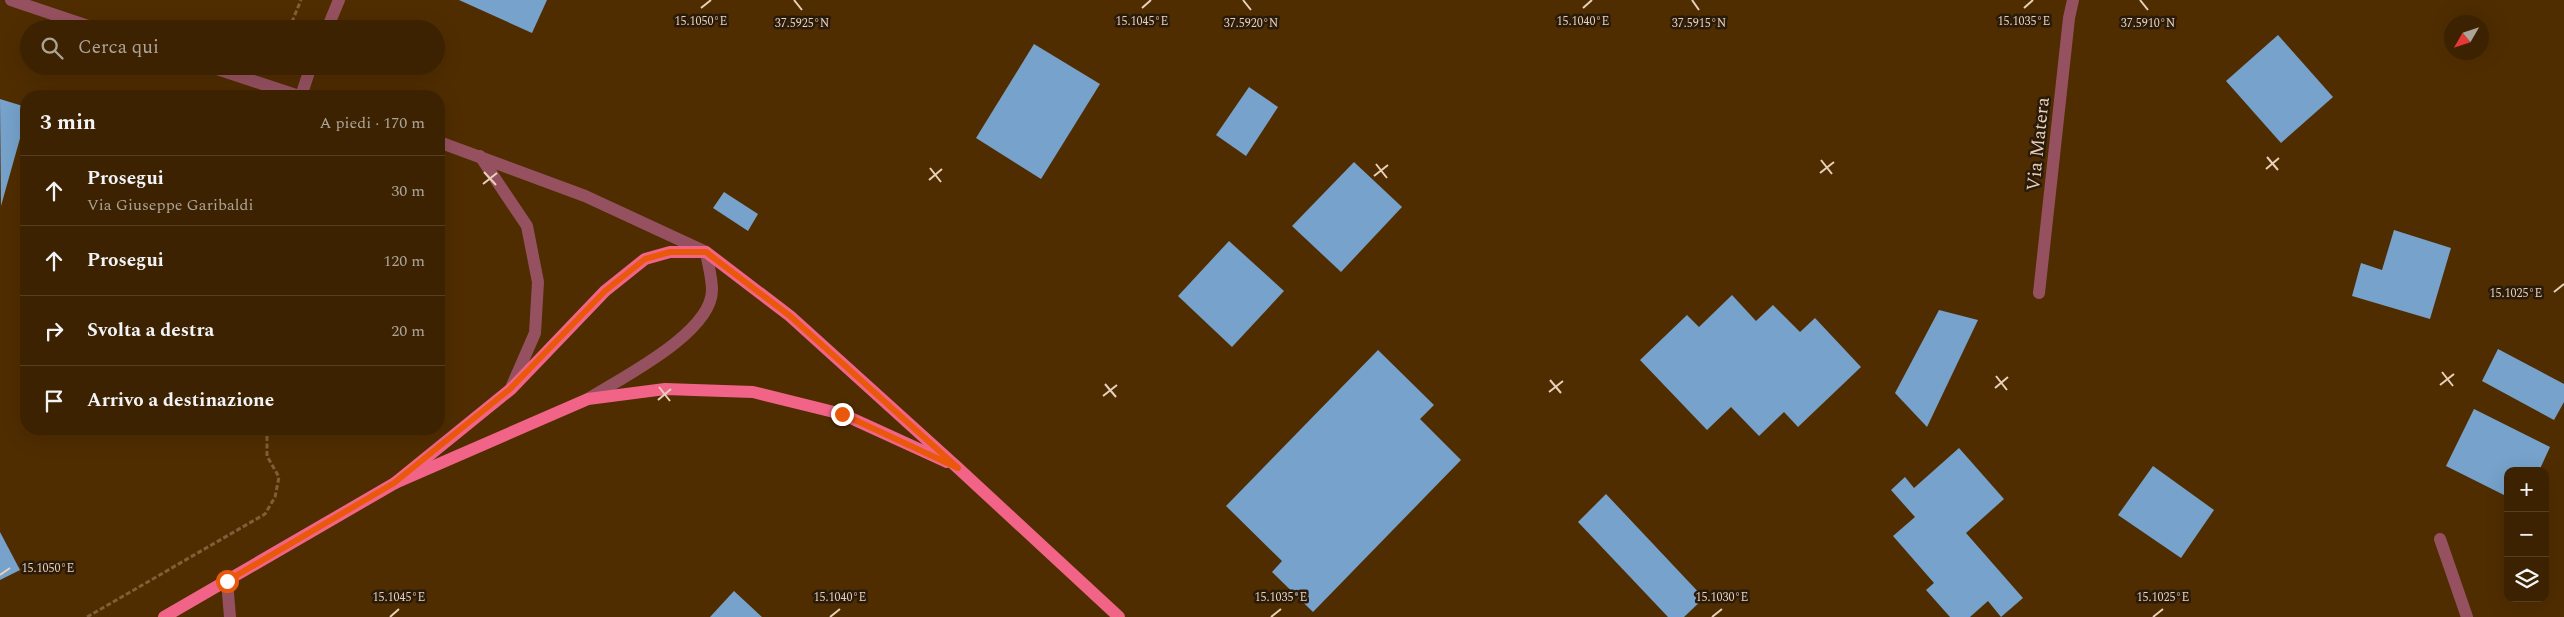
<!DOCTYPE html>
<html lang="it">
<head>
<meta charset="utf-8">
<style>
	:root { --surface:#3c2200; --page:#472f0f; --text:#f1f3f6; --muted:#aca499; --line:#553f22 }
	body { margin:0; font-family:Spectral,serif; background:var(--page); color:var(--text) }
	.controls { position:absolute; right:15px; bottom:15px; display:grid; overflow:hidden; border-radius:10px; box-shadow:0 5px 20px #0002 }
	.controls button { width:45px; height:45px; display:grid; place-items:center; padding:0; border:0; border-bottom:1px solid var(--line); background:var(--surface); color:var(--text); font:25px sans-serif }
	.compass { position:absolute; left:2444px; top:15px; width:45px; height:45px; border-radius:50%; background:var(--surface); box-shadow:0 5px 20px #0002; rotate:231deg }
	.stop { position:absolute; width:15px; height:15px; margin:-11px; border:4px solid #ea580c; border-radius:50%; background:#fff }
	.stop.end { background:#ea580c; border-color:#fff; box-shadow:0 1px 5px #0008 }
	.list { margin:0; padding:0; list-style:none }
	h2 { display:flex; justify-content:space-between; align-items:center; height:65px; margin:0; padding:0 20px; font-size:21px }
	h2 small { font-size:16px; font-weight:400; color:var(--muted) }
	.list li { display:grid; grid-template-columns:32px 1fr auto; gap:15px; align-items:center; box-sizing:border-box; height:70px; padding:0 20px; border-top:1px solid var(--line) }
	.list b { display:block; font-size:19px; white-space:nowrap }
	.list p { margin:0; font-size:16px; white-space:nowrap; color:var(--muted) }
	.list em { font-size:16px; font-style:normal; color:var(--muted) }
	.icon { flex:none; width:28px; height:28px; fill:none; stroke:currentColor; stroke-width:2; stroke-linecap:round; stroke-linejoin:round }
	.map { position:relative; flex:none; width:2564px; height:617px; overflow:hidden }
	.search { position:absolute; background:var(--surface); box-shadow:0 5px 20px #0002; left:20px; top:20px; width:425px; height:55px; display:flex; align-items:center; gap:12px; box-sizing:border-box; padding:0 18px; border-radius:28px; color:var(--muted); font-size:19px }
	.panel { position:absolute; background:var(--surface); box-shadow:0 5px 20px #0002; left:20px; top:90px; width:425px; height:345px; border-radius:20px }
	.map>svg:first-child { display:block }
</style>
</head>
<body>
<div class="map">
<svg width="2564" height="617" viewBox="0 0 2564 617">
	<rect width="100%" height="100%" fill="#502d00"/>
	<g fill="#76a2cb">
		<path d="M 459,0 L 547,0 L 532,33 Z"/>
		<path d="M 2278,35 L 2333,97 L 2281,143 L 2226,81 Z"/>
		<path d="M 1034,44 L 1100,84 L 1041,179 L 976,138 Z"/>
		<path d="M 1249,87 L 1278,107 L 1246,156 L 1216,135 Z"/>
		<path d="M 0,99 L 26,107 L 26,117 L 1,206 Z"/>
		<path d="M 1354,162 L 1402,207 L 1341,272 L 1292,226 Z"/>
		<path d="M 724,192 L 758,214 L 748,231 L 713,208 Z"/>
		<path d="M 2394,230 L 2451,248 L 2430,319 L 2352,296 L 2361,263 L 2382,270 Z"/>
		<path d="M 1229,241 L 1284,291 L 1232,347 L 1178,296 Z"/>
		<path d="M 1732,295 L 1756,321 L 1773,305 L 1800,332 L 1815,318 L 1861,367 L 1798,427 L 1784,412 L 1759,436 L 1731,407 L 1707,430 L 1640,360 L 1687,315 L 1699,327 Z"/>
		<path d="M 1939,310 L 1978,320 L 1927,427 L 1895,393 Z"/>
		<path d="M 2498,349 L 2564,384 L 2564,402 L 2554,420 L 2482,381 Z"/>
		<path d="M 1378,350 L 1434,405 L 1420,419 L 1461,460 L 1313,612 L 1272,572 L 1282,561 L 1226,506 Z"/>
		<path d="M 2474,409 L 2550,447 L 2539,471 L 2508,471 L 2508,497 L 2446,466 Z"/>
		<path d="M 1959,448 L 2004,499 L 1966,533 L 2023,598 L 2001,617 L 1988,601 L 1970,617 L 1950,617 L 1926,590 L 1934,583 L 1893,536 L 1915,517 L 1891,490 L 1905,477 L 1914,488 Z"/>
		<path d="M 2153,466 L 2214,510 L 2181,558 L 2118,515 Z"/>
		<path d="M 1606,494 L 1704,598 L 1684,617 L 1668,617 L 1578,522 Z"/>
		<path d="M 0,532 L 20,570 L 0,580 Z"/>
		<path d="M 734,591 L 762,617 L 710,617 Z"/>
	</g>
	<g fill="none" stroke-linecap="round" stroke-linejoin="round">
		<g stroke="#7e5f39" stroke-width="3" stroke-dasharray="5 2.5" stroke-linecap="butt">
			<path d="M 289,29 L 301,0"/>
			<path d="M 87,617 L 265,514 L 275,497 L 279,477 L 267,456 L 267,429"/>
		</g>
		<g stroke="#965160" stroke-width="12">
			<path d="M 11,0 L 97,29"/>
			<path d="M 327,29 L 339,0"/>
			<path d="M 208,66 L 299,96"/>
			<path d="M 301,96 L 311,66"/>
			<path d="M 439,142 L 585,196 L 706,252 C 708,264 712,278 712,290 C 712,333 621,378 588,399"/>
			<path d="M 480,156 L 527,226 L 538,282 L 535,333 L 511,388"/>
			<path d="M 2039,293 L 2069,18 L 2073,0"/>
			<path d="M 2440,539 L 2467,617"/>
			<path d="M 227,581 L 230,617"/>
		</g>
		<g stroke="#f16488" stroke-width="12">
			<path d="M 395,483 L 511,389 L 605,291 L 645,259 L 670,252 L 706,252 L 790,316 L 958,468 L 1119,617"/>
			<path d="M 164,617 L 395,483 L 588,399 L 665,389 L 753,392 L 842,414 L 947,462"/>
		</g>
	</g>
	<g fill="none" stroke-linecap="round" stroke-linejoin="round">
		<path stroke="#ea580c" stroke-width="6" d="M 227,581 L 394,483 L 510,389 L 605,291 L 645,259 L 670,252 L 706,252 L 790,316 L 958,468 L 842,414"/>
	</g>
	<path fill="none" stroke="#e7d1bb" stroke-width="2" d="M 794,0 L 802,10M 1243,0 L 1251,10M 1692,0 L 1699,10M 2140,0 L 2148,10M 701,8 L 711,0M 1142,8 L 1151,0M 1583,8 L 1592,0M 2024,8 L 2033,0M 2267,157 L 2278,170M 1821,160 L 1832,174M 1376,164 L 1387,178M 930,168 L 941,182M 2266,169 L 2279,158M 484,172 L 496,185M 1820,173 L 1834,162M 1374,176 L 1388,165M 929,180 L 942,169M 483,184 L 497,173M 2554,292 L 2564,284M 2442,372 L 2453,386M 1996,376 L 2007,390M 1550,380 L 1561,393M 1105,384 L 1116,397M 2440,385 L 2454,374M 659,387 L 670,401M 1995,388 L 2008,377M 1549,392 L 1563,381M 1103,396 L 1117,385M 658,400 L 671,389M 0,575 L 10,568M 390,617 L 399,609M 830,617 L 840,609M 1271,617 L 1281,609M 1712,617 L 1722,609M 2153,617 L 2163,609"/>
	<g text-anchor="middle" stroke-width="5" stroke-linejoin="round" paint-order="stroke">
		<g font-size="19" fill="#e7d1bb" stroke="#2a1a09">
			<text transform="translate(2037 144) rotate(-84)" y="7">Via Matera</text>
		</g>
	</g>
	<g font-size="12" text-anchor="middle" fill="#e7d1bb" stroke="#2a1a09" stroke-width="5" stroke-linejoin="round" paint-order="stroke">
		<text x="701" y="25">15.1050°E</text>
		<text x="1142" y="25">15.1045°E</text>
		<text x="1583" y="25">15.1040°E</text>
		<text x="2024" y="25">15.1035°E</text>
		<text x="802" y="27">37.5925°N</text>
		<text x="1251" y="27">37.5920°N</text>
		<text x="1699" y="27">37.5915°N</text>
		<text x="2148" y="27">37.5910°N</text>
		<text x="2516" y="297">15.1025°E</text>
		<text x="48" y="572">15.1050°E</text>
		<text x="399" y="601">15.1045°E</text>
		<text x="840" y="601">15.1040°E</text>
		<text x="1281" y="601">15.1035°E</text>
		<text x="1722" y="601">15.1030°E</text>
		<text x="2163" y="601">15.1025°E</text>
	</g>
</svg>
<div class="controls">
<button>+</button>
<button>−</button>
<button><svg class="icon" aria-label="layers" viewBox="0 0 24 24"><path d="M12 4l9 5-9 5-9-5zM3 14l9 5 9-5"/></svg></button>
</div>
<svg class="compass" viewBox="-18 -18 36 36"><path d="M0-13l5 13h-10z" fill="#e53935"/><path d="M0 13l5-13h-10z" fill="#aca499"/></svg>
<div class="stop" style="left:227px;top:581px"></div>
<div class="stop end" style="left:842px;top:414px"></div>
<div class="search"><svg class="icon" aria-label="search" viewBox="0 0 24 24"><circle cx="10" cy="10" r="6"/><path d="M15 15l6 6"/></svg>Cerca qui</div>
<section class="panel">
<h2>3 min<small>A piedi · 170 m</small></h2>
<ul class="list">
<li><svg class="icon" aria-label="ahead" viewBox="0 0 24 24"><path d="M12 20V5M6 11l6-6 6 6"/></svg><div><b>Prosegui</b><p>Via Giuseppe Garibaldi</p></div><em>30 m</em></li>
<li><svg class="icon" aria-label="ahead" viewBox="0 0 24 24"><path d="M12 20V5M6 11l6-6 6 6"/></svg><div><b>Prosegui</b></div><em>120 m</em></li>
<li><svg class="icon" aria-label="right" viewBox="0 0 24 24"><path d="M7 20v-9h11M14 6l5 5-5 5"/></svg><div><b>Svolta a destra</b></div><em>20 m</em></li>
<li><svg class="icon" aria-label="arrive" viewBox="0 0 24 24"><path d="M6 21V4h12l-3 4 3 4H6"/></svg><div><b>Arrivo a destinazione</b></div></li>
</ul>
</section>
</div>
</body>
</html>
